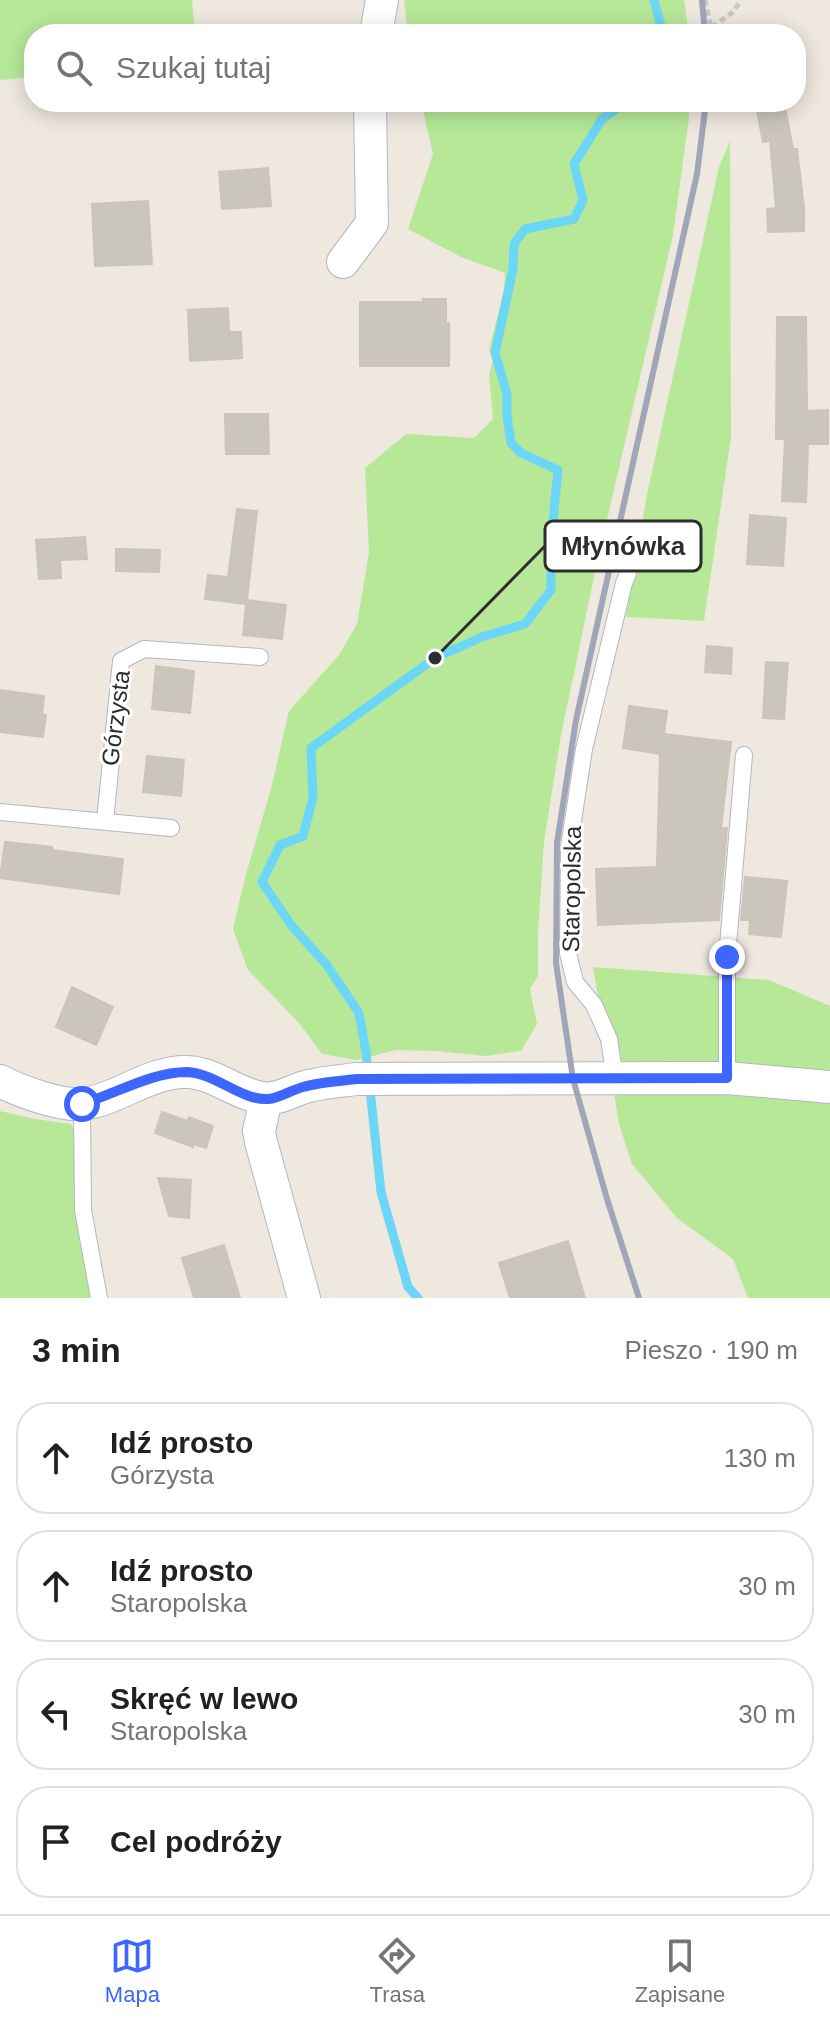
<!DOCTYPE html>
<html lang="pl">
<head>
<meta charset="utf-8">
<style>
	:root { --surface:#fff; --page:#f6f6f6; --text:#202124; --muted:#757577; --line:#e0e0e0; --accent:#3c66ff }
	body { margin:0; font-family:Helvetica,sans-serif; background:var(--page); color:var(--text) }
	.stop { position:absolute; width:24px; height:24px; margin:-18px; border:6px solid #3c66ff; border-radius:50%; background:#fff }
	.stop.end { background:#3c66ff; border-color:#fff; box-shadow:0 2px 8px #0008 }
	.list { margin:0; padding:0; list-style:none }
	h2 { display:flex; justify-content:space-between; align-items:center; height:104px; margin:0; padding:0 32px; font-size:34px }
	h2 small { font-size:26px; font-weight:400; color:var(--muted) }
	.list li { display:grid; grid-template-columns:52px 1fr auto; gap:24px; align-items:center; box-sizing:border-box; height:112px; margin:0 16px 16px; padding:0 16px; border:2px solid var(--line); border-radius:32px }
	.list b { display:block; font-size:30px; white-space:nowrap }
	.list p { margin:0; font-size:26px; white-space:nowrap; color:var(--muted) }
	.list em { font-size:26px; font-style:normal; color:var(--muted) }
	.icon { flex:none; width:44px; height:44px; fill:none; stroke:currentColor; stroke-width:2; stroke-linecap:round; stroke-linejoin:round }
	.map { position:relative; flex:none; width:830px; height:1298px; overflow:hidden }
	.search { position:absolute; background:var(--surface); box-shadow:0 4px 20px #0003; left:24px; right:24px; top:24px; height:88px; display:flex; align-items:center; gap:20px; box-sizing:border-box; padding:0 28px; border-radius:32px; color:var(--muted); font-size:30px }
	.sheet { height:616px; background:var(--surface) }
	nav { display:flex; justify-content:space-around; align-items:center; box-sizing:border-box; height:112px; border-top:2px solid var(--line); background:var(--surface); font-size:22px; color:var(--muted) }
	nav a { display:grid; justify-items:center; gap:4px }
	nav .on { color:var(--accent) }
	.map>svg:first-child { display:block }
</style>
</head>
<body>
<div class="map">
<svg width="830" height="1298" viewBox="0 0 830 1298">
	<rect width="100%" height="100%" fill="#efe8df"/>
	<g fill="#b6e898">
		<path d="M 0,0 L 192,0 L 195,34 L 34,34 L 34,77 L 0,80 Z"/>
		<path d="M 404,0 L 684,0 L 689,34 L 408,34 Z"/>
		<path d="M 421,102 L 689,102 L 689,118 L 673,235 L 597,563 L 561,735 L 544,842 L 538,931 L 538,976 L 530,989 L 537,1024 L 521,1051 L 485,1056 L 437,1051 L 396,1050 L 357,1060 L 322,1054 L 299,1023 L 248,970 L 233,929 L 246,874 L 271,789 L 289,711 L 339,655 L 357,624 L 369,552 L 365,468 L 406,434 L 474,438 L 493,419 L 489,375 L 493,360 L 489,350 L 504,290 L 505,273 L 461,257 L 408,229 L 433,154 Z"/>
		<path d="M 730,141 L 731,437 L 704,621 L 626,617 L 647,494 L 719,167 Z"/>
		<path d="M 593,967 L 769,980 L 830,1006 L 830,1298 L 748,1298 L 733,1259 L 677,1218 L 632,1164 L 619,1124 Z"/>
		<path d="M 0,1111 L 35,1119 L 71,1124 C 83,1143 75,1204 78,1230 C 81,1253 87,1275 92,1298 L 0,1298 Z"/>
	</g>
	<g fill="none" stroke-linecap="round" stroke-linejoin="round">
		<g stroke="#6cd6f7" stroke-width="9">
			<path d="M 654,0 L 661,26 L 660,34"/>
			<path d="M 418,1298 L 408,1287 L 381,1192 L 366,1052 L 359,1013 L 326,964 L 291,925 L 262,882 L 280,845 L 303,836 L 313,798 L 311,748 L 435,658 L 482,637 L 525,624 L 551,590 L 551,541 L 558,470 L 521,453 L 511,443 L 507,416 L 507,394 L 495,353 L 513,269 L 514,244 L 525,229 L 574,219 L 583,200 L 574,164 L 602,119 L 626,102"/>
		</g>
	</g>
	<g fill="#cbc6bd" stroke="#cbc4b8" stroke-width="2">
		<path d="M 766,102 L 784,102 L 793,149 L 797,149 L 804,208 L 804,231 L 768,232 L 767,209 L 776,208 L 770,141 L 763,142 L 757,111 L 767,109 Z"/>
		<path d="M 268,168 L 271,206 L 222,209 L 219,172 Z"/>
		<path d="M 148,201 L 152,264 L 95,266 L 92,204 Z"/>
		<path d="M 423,299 L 446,299 L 446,323 L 449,323 L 449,366 L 360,366 L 360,302 L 423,302 Z"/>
		<path d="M 228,308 L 229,332 L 241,332 L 242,358 L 190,361 L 188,310 Z"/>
		<path d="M 777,317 L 806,317 L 807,411 L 828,410 L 828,444 L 808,444 L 806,502 L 782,501 L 785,439 L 776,439 Z"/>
		<path d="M 225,414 L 268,414 L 269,454 L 226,454 Z"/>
		<path d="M 237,509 L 257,511 L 247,600 L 286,605 L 282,639 L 243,635 L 246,604 L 205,599 L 208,575 L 228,577 Z"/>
		<path d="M 750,515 L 786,518 L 783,566 L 747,564 Z"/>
		<path d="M 85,537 L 87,559 L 60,560 L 61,578 L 39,579 L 36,540 Z"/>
		<path d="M 116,549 L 160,550 L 159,572 L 116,571 Z"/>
		<path d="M 707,646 L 732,648 L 731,674 L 705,672 Z"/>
		<path d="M 766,662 L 788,663 L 784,719 L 763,718 Z"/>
		<path d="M 156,666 L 194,671 L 190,713 L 152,709 Z"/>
		<path d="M 0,690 L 44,696 L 42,714 L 46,715 L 43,737 L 0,732 Z"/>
		<path d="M 629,706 L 667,711 L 664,734 L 731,742 L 721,828 L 727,828 L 719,920 L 598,925 L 596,869 L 657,867 L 660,754 L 623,748 Z"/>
		<path d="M 147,756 L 184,760 L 181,796 L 143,792 Z"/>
		<path d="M 5,842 L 52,847 L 52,850 L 123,859 L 119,894 L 0,878 Z"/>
		<path d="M 745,877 L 787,881 L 781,937 L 749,934 L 750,920 L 741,920 Z"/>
		<path d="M 72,987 L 113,1007 L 96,1045 L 56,1027 Z"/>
		<path d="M 162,1112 L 187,1121 L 189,1117 L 213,1126 L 206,1148 L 193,1144 L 193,1147 L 155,1133 Z"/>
		<path d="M 158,1178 L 191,1180 L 189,1218 L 169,1216 Z"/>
		<path d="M 568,1241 L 585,1298 L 510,1298 L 499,1263 Z"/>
		<path d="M 224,1245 L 240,1298 L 194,1298 L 182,1258 Z"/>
	</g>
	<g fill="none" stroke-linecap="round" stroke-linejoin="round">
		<g stroke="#b3b6c1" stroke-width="18">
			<g id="lane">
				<path d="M 0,812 L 171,828"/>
				<path d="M 105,821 L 121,661 L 144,649 L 260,657"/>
				<path d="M 727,1078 L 727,957 L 744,755"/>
				<path d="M 615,1079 L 609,1039 L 594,1005 L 575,982 L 568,953 L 569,847 L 584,749 L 624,583 L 628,573"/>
				<path d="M 82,1104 L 83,1210 L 99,1298"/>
			</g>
		</g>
		<g stroke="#b3b6c1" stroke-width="34">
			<g id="street">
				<path d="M 376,34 L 382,0"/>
				<path d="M 343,262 L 372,223 L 370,102"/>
				<path d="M 0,1081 C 19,1091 60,1106 82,1104 C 118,1100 149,1071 187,1072 C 215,1073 236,1094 262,1098 C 278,1101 294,1089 309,1086 C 325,1082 341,1081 357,1079 L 727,1078 L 830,1087"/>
				<path d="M 266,1099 L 259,1131 L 261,1142 L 304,1298"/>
			</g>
		</g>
		<path stroke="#c8c8c8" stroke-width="5" stroke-dasharray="6 4" stroke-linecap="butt" d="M 705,0 L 711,28 L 733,12 L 741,0"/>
		<use href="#lane" stroke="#fff" stroke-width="16"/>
		<use href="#street" stroke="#fff" stroke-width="32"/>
		<g stroke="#a1a5b8" stroke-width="6">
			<path d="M 702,0 L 705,34"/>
			<path d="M 639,1298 L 607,1199 L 573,1079 L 556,963 L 557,843 L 576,720 L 697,174 L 706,102"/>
		</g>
	</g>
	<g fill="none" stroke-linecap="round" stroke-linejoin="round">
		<path stroke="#3c66ff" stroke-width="10" d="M 82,1104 C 115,1094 152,1072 187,1072 C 215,1073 242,1101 268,1099 C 280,1098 291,1090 303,1087 C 320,1082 339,1081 357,1079 L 727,1078 L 727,957"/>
	</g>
	<g text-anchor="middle" stroke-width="6" stroke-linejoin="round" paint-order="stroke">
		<g font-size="24" fill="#2d2d2d" stroke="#fff">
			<text transform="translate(116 718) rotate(-83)" y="8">Górzysta</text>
			<text transform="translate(572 889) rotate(-89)" y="8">Staropolska</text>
		</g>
	</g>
	<path fill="none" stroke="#2d2d2d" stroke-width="3" d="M435 658L545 546"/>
	<circle fill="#2d2d2d" stroke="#fff" stroke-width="3" cx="435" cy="658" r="8"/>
	<rect fill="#fff" stroke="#2d2d2d" stroke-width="3" x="545" y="521" width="156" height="50" rx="8"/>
	<g font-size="26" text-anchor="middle" font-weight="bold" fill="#2d2d2d">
		<text x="623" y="555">Młynówka</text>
	</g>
</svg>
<div class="stop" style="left:82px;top:1104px"></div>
<div class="stop end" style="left:727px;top:957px"></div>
<div class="search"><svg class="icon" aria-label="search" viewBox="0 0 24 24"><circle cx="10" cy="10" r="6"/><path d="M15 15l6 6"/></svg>Szukaj tutaj</div>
</div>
<section class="sheet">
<h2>3 min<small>Pieszo · 190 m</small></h2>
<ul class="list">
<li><svg class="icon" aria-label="ahead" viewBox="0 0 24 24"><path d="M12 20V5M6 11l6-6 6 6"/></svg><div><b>Idź prosto</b><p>Górzysta</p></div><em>130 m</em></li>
<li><svg class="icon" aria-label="ahead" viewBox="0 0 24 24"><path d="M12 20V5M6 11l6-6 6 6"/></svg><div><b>Idź prosto</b><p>Staropolska</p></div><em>30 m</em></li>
<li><svg class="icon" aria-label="left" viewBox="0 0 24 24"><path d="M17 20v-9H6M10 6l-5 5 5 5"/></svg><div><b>Skręć w lewo</b><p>Staropolska</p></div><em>30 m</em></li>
<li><svg class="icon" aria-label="arrive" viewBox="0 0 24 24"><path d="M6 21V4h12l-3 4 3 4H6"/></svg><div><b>Cel podróży</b></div></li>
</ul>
</section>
<nav>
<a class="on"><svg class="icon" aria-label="map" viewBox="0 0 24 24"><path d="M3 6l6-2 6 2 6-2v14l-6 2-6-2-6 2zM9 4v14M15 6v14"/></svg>Mapa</a>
<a><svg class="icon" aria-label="directions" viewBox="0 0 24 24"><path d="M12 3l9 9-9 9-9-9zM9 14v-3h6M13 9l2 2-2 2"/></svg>Trasa</a>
<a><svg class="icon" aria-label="saved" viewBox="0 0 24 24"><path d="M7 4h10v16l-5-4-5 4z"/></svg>Zapisane</a>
</nav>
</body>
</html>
